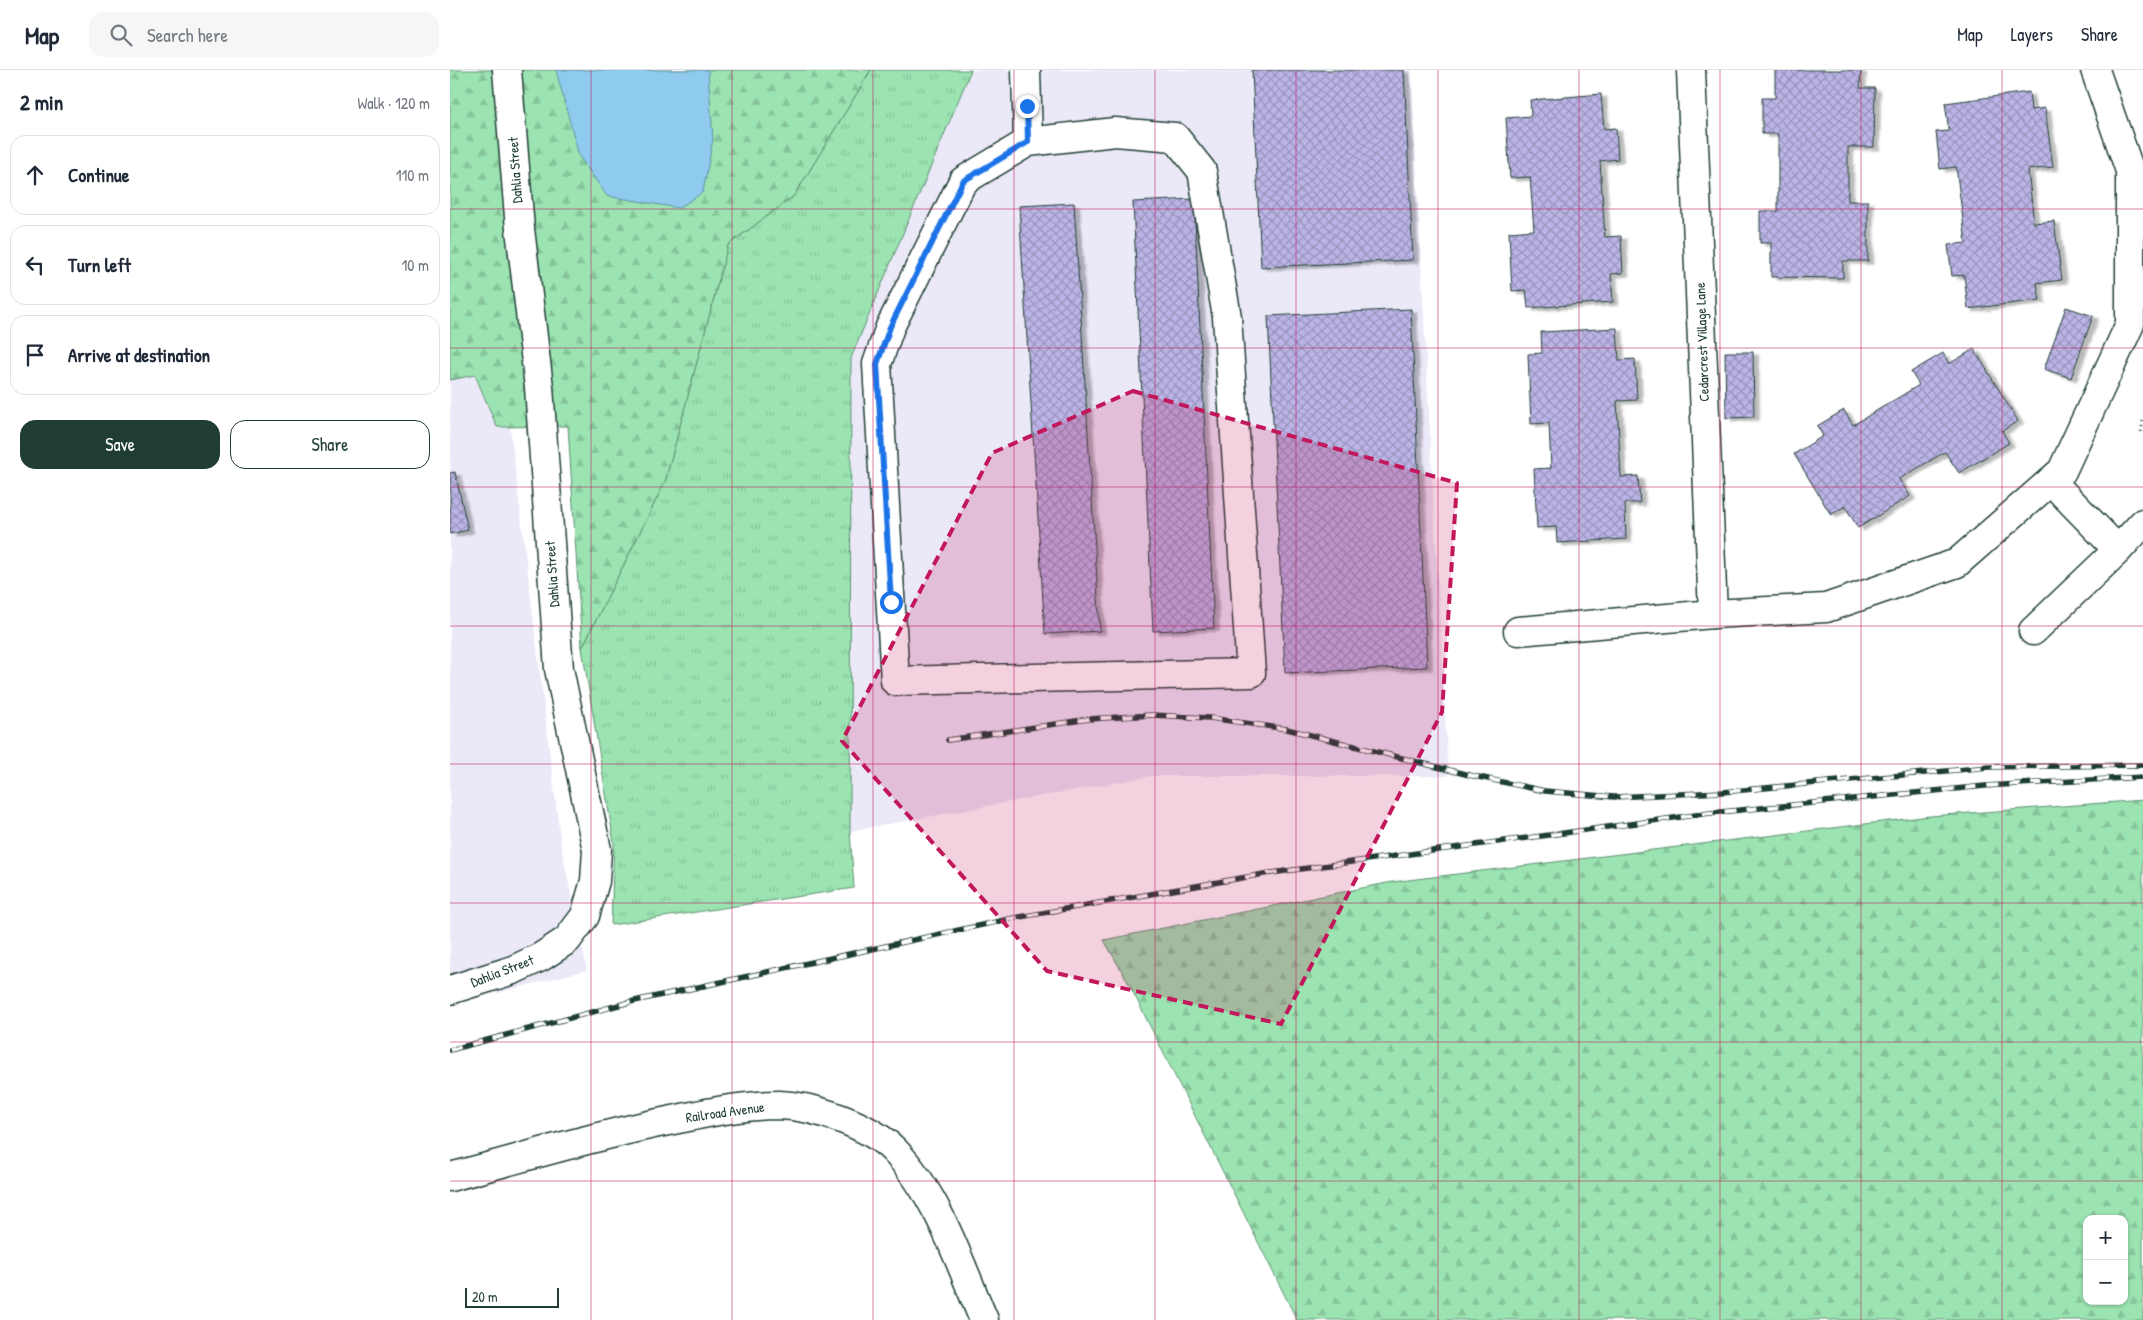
<!DOCTYPE html>
<html lang="en">
<head>
<meta charset="utf-8">
<style>
	:root { --surface:#fff; --page:#f6f6f7; --text:#1f2937; --muted:#747a83; --line:#e0e1e3; --accent:#1f3d34 }
	body { margin:0; font-family:"Patrick Hand",sans-serif; background:var(--page); color:var(--text) }
	.controls { position:absolute; right:15px; bottom:15px; display:grid; overflow:hidden; border-radius:10px; box-shadow:0 1px 4px #0004 }
	.controls button { width:45px; height:45px; display:grid; place-items:center; padding:0; border:0; border-bottom:1px solid var(--line); background:var(--surface); color:var(--text); font:25px sans-serif }
	.scale { position:absolute; left:15px; bottom:12px; width:94px; box-sizing:border-box; padding-left:5px; border:2px solid #1f3d34; border-top:0; font-size:14px; line-height:18px; white-space:nowrap; color:#1f3d34; -webkit-text-stroke:4px #fff; paint-order:stroke }
	.stop { position:absolute; width:15px; height:15px; margin:-11px; border:4px solid #1a73e8; border-radius:50%; background:#fff }
	.stop.end { background:#1a73e8; border-color:#fff; box-shadow:0 1px 5px #0008 }
	.list { margin:0; padding:0; list-style:none }
	h2 { display:flex; justify-content:space-between; align-items:center; height:65px; margin:0; padding:0 20px; font-size:21px }
	h2 small { font-size:16px; font-weight:400; color:var(--muted) }
	.list li { display:grid; grid-template-columns:32px 1fr auto; gap:15px; align-items:center; box-sizing:border-box; height:80px; margin:0 10px 10px; padding:0 10px; border:1px solid var(--line); border-radius:15px }
	.list b { display:block; font-size:19px; white-space:nowrap }
	.list em { font-size:16px; font-style:normal; color:var(--muted) }
	.actions { display:flex; gap:10px; padding:15px 20px }
	.actions a { flex:1; padding:11px 0; border:1px solid var(--accent); border-radius:15px; text-align:center; font-size:18px; color:var(--accent) }
	.actions .main { background:var(--accent); color:#fff }
	.icon { flex:none; width:28px; height:28px; fill:none; stroke:currentColor; stroke-width:2; stroke-linecap:round; stroke-linejoin:round }
	.map { position:relative; flex:none; width:1693px; height:1250px; overflow:hidden }
	header { display:flex; align-items:center; gap:30px; box-sizing:border-box; height:70px; padding:0 25px; background:var(--surface); border-bottom:1px solid var(--line) }
	header strong { font-size:24px }
	nav { display:flex; gap:28px; margin-inline-start:auto; font-size:18px }
	.search { width:350px; height:45px; background:var(--page); display:flex; align-items:center; gap:12px; box-sizing:border-box; padding:0 18px; border-radius:15px; color:var(--muted); font-size:19px }
	main { display:flex }
	aside { flex:1; background:var(--surface) }
	.map>svg:first-child { display:block }
</style>
</head>
<body>
<header>
<strong>Map</strong>
<div class="search"><svg class="icon" aria-label="search" viewBox="0 0 24 24"><circle cx="10" cy="10" r="6"/><path d="M15 15l6 6"/></svg>Search here</div>
<nav><a>Map</a><a>Layers</a><a>Share</a></nav>
</header>
<main>
<aside>
<h2>2 min<small>Walk · 120 m</small></h2>
<ul class="list">
<li><svg class="icon" aria-label="ahead" viewBox="0 0 24 24"><path d="M12 20V5M6 11l6-6 6 6"/></svg><div><b>Continue</b></div><em>110 m</em></li>
<li><svg class="icon" aria-label="left" viewBox="0 0 24 24"><path d="M17 20v-9H6M10 6l-5 5 5 5"/></svg><div><b>Turn left</b></div><em>10 m</em></li>
<li><svg class="icon" aria-label="arrive" viewBox="0 0 24 24"><path d="M6 21V4h12l-3 4 3 4H6"/></svg><div><b>Arrive at destination</b></div></li>
</ul>
<div class="actions"><a class="main">Save</a><a>Share</a></div>
</aside>
<div class="map">
<svg width="1693" height="1250" viewBox="0 0 1693 1250">
	<defs>
		<pattern id="grass-tufts" width="24" height="20" patternUnits="userSpaceOnUse" patternTransform="scale(1.25)"><rect width="24" height="20" fill="#9be3b1"/><path d="M3 7l-1-3M5 7V3M7 7l1-3M15 17l-1-3M17 17v-4M19 17l1-3" fill="none" stroke="#85c499"/></pattern>
		<pattern id="forest-firs" width="22" height="20" patternUnits="userSpaceOnUse" patternTransform="scale(1.25)"><rect width="22" height="20" fill="#9be3b1"/><path d="M5 1l3.5 6h-7zM16 11l3.5 6h-7z" fill="#85c499"/></pattern>
		<pattern id="building-cross-hatch" width="8" height="8" patternUnits="userSpaceOnUse" patternTransform="scale(1.25)"><rect width="8" height="8" fill="#bcb4e6"/><path d="M0 0l8 8M0 8l8-8" fill="none" stroke="#9894bb"/></pattern>
		<filter id="shadow"><feDropShadow dx="5.5" dy="3" stdDeviation="1" flood-color="#0004"/></filter>
	</defs>
	<rect width="100%" height="100%" fill="#fff"/>
	<filter id="ink" filterUnits="userSpaceOnUse"><feTurbulence type="fractalNoise" baseFrequency=".02" numOctaves="2"/><feDisplacementMap in="SourceGraphic" scale="10" xChannelSelector="R" yChannelSelector="G"/><feConvolveMatrix kernelMatrix="1 2 1 2 8 2 1 2 1" color-interpolation-filters="sRGB"/></filter>
	<g filter="url(#ink)">
		<g fill="#ebe8f8">
			<path d="M 521,0 L 961,0 L 998,706 L 701,706 L 400,761 L 401,288 Z"/>
			<path d="M 24,305 L 47,357 L 60,357 L 111,776 L 137,900 L 0,935 L 0,310 Z"/>
		</g>
		<path fill="url(#grass-tufts)" stroke="#5d9072" d="M 421,0 L 521,0 L 401,288 L 400,761 L 404,818 L 161,855 L 164,773 L 132,578 L 215,412 L 278,175 L 344,126 Z"/>
		<g fill="url(#forest-firs)" stroke="#5d9072" fill-rule="evenodd">
			<path d="M 0,0 L 421,0 L 344,126 L 278,175 L 215,412 L 132,578 L 118,356 L 47,357 L 25,305 L 0,310 Z"/>
			<path d="M 1693,730 L 1693,1250 L 847,1250 L 679,914 L 654,870 L 942,812 L 1480,746 ZM 1637,1149 L 1674,1149 L 1674,1231 L 1637,1231 Z"/>
		</g>
		<path fill="#8ecbef" stroke="#6292a4" d="M 106,0 L 258,0 L 263,69 L 253,122 L 229,138 L 157,126 L 129,86 Z"/>
		<g fill="url(#building-cross-hatch)" stroke="#1f3d34" filter="url(#shadow)">
			<path d="M 802,0 L 954,0 L 963,190 L 811,197 Z"/>
			<path d="M 1325,0 L 1411,0 L 1410,18 L 1425,18 L 1424,77 L 1398,77 L 1398,131 L 1418,131 L 1418,191 L 1393,191 L 1393,208 L 1321,207 L 1321,173 L 1310,173 L 1310,141 L 1328,141 L 1328,64 L 1312,64 L 1312,28 L 1325,28 Z"/>
			<path d="M 1579,22 L 1581,40 L 1595,38 L 1603,97 L 1578,100 L 1584,153 L 1604,151 L 1612,210 L 1587,213 L 1590,230 L 1518,239 L 1514,205 L 1502,206 L 1498,175 L 1516,173 L 1506,97 L 1490,99 L 1486,62 L 1499,61 L 1495,33 Z"/>
			<path d="M 1151,24 L 1154,59 L 1166,58 L 1168,89 L 1150,91 L 1155,167 L 1171,166 L 1173,203 L 1161,204 L 1163,232 L 1078,238 L 1076,220 L 1062,221 L 1059,162 L 1084,160 L 1080,107 L 1060,108 L 1056,48 L 1081,46 L 1080,30 Z"/>
			<path d="M 744,129 L 764,558 L 703,561 L 683,132 Z"/>
			<path d="M 624,133 L 650,561 L 595,564 L 569,136 Z"/>
			<path d="M 1616,237 L 1643,246 L 1621,308 L 1594,299 Z"/>
			<path d="M 961,239 L 977,597 L 835,603 L 818,246 Z"/>
			<path d="M 1167,258 L 1169,290 L 1185,289 L 1187,330 L 1167,331 L 1171,407 L 1188,406 L 1190,433 L 1175,433 L 1176,469 L 1107,473 L 1106,457 L 1087,458 L 1084,399 L 1101,398 L 1099,353 L 1081,354 L 1078,284 L 1092,283 L 1091,262 Z"/>
			<path d="M 1524,279 L 1568,351 L 1552,361 L 1559,373 L 1509,403 L 1495,382 L 1449,409 L 1460,426 L 1408,458 L 1395,436 L 1381,445 L 1344,384 L 1373,366 L 1367,356 L 1394,340 L 1403,355 L 1469,315 L 1461,302 L 1493,283 L 1499,294 Z"/>
			<path d="M 1275,282 L 1303,282 L 1304,347 L 1276,348 Z"/>
			<path d="M 5,402 L 18,460 L 0,464 L 0,403 Z"/>
		</g>
		<g fill="none" stroke-linecap="round" stroke-linejoin="round">
			<g stroke="#1f3d34" stroke-width="31">
				<g id="minor">
					<path d="M 576,0 L 578,72"/>
					<path d="M 1241,0 L 1263,544"/>
					<path d="M 665,62 L 725,67 L 752,101 L 777,247 L 801,603 L 445,611 L 427,294 L 440,257 L 513,111 L 578,72 Z"/>
					<path d="M 1668,480 L 1693,453"/>
					<path d="M 1068,561 L 1263,544 L 1376,538 L 1507,493 L 1612,401 L 1680,254 L 1680,101 L 1645,0"/>
					<path d="M 1583,561 L 1668,480 L 1601,411"/>
					<path d="M 0,920 L 63,900 L 91,887 L 117,870 L 135,846 L 145,811 L 147,780 L 109,599 L 89,317 L 70,159 L 57,0"/>
					<path d="M 0,1107 C 76,1087 151,1064 228,1049 C 261,1042 295,1035 329,1035 C 364,1036 419,1055 444,1080 C 489,1126 509,1192 534,1250"/>
				</g>
			</g>
			<path stroke="#1f3d34" stroke-width="3" stroke-dasharray="1 4" stroke-linecap="butt" d="M 1693,351 L 1691,363 L 1693,365"/>
			<use href="#minor" stroke="#fff" stroke-width="28"/>
			<g stroke="#1f3d34" stroke-width="5.5">
				<g id="rail">
					<path d="M 498,670 L 639,649 L 702,645 L 760,648 L 837,659 L 1019,705 L 1095,721 L 1164,727 L 1272,722 L 1539,697 L 1693,695"/>
					<path d="M 0,980 L 180,932 L 564,848 L 814,804 L 1260,743 L 1535,716 L 1693,707"/>
				</g>
			</g>
			<use href="#rail" stroke="#fff" stroke-width="4" stroke-dasharray="11" stroke-linecap="butt"/>
		</g>
	</g>
	<g fill="none" stroke-linecap="round" stroke-linejoin="round" filter="url(#ink)">
		<path stroke="#1a73e8" stroke-width="6" d="M 441,532 L 427,294 L 440,257 L 513,111 L 578,72 L 577,36"/>
	</g>
	<path fill="#c2185b" fill-opacity="0.2" stroke="#c2185b" stroke-width="4" stroke-dasharray="10 6" stroke-linejoin="round" d="M 683,321 L 1007,413 L 992,642 L 831,954 L 597,901 L 392,671 L 542,383 Z"/>
	<path fill="none" stroke="#c2185b" stroke-width="1" stroke-opacity="0.55" d="M 141,0 L 141,1250M 282,0 L 282,1250M 423,0 L 423,1250M 564,0 L 564,1250M 705,0 L 705,1250M 846,0 L 846,1250M 988,0 L 988,1250M 1129,0 L 1129,1250M 1270,0 L 1270,1250M 1411,0 L 1411,1250M 1552,0 L 1552,1250M 0,139 L 1693,139M 0,278 L 1693,278M 0,417 L 1693,417M 0,556 L 1693,556M 0,694 L 1693,694M 0,833 L 1693,833M 0,972 L 1693,972M 0,1111 L 1693,1111"/>
	<g text-anchor="middle" stroke-width="4" stroke-linejoin="round" paint-order="stroke">
		<g font-size="14" fill="#1f3d34" stroke="#fff">
			<text transform="translate(65 100) rotate(-94)" y="5">Dahlia Street</text>
			<text transform="translate(1252 272) rotate(-92)" y="5">Cedarcrest Village Lane</text>
			<text transform="translate(102 504) rotate(-94)" y="5">Dahlia Street</text>
			<text transform="translate(52 901) rotate(-21)" y="5">Dahlia Street</text>
			<text transform="translate(275 1042) rotate(-8)" y="5">Railroad Avenue</text>
		</g>
	</g>
</svg>
<div class="controls">
<button>+</button>
<button>−</button>
</div>
<div class="scale">20 m</div>
<div class="stop" style="left:441px;top:532px"></div>
<div class="stop end" style="left:577px;top:36px"></div>
</div>
</main>
</body>
</html>
